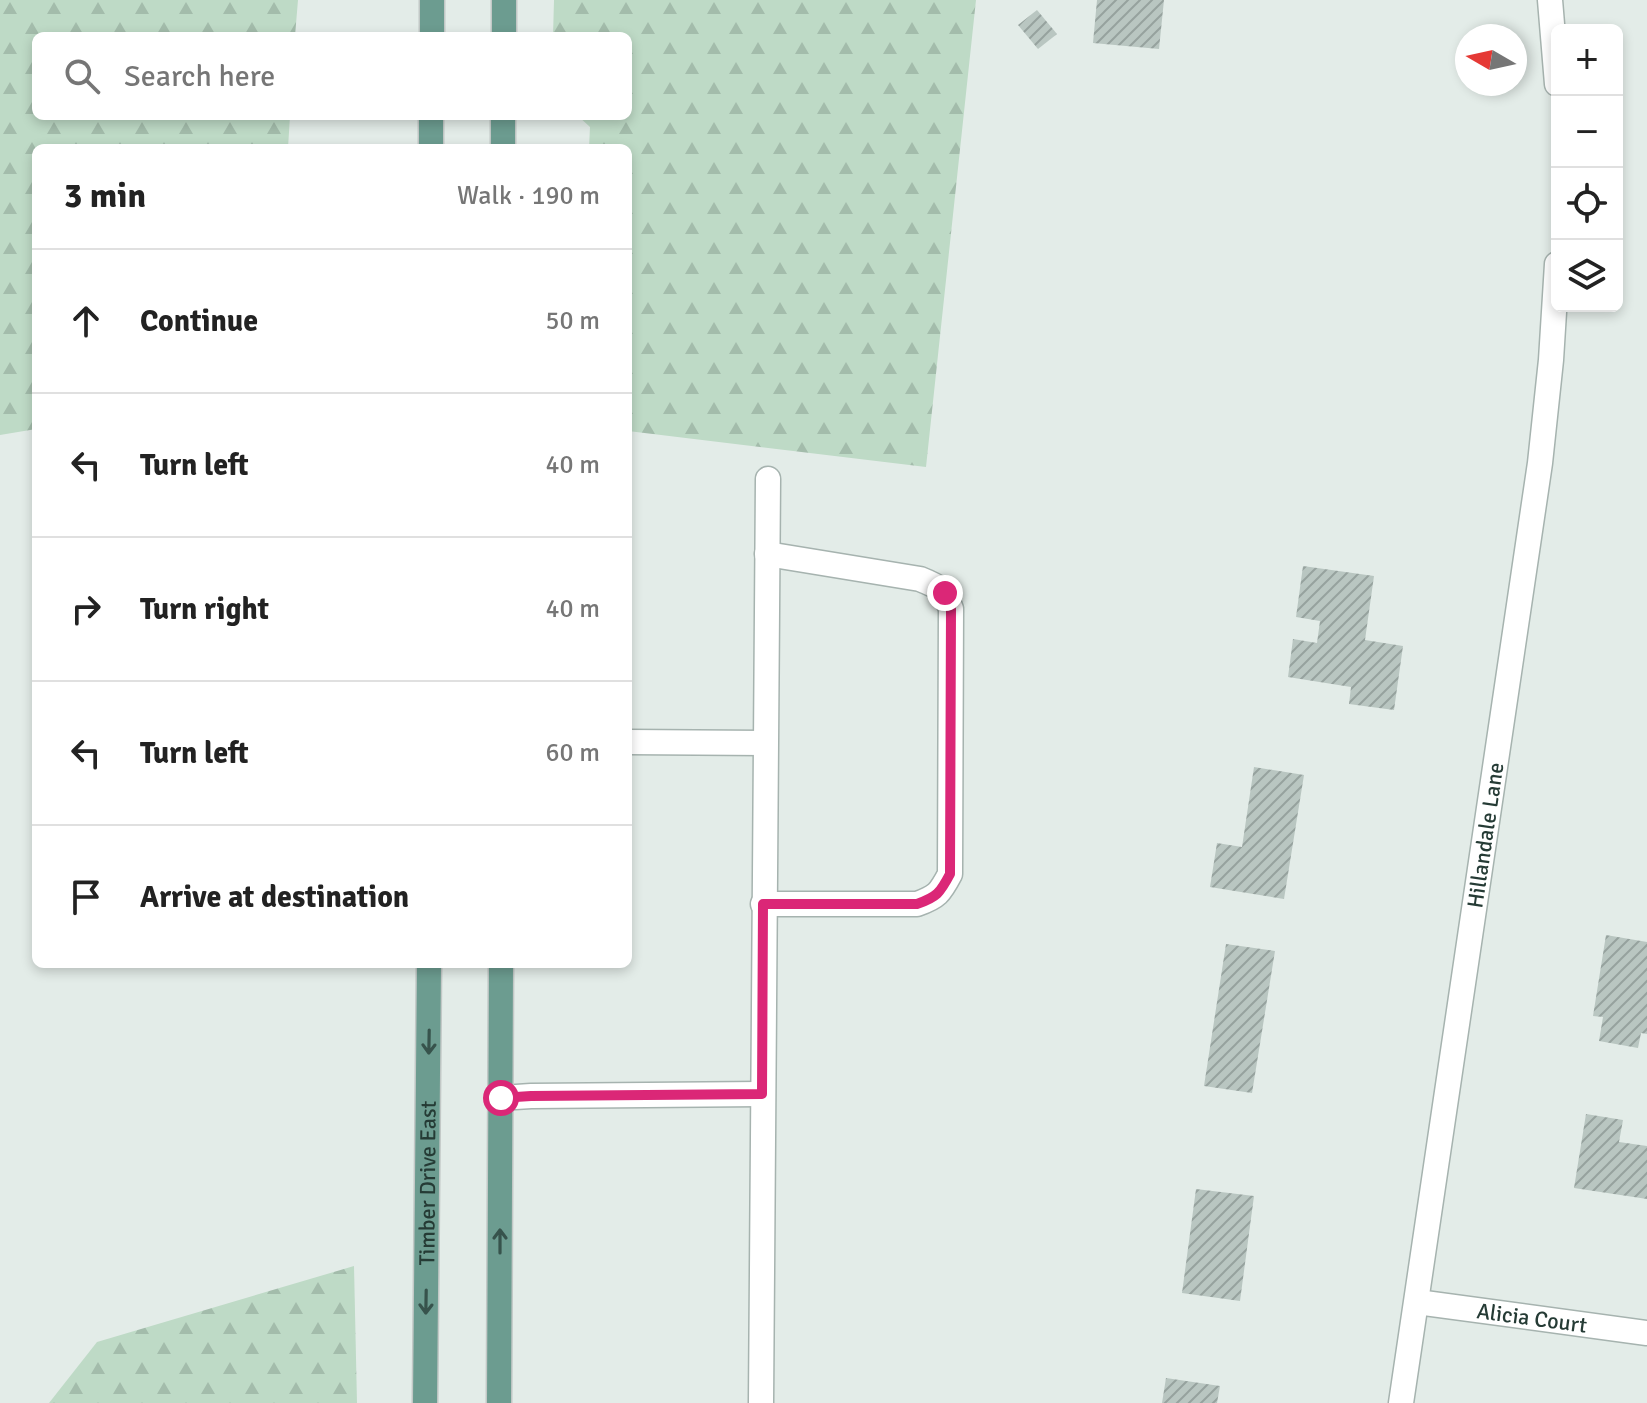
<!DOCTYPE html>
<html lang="en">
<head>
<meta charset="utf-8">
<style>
	:root { --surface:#fff; --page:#f6f6f6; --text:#222; --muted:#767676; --line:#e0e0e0 }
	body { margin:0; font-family:Signika,sans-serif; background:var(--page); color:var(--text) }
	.controls { position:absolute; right:24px; top:24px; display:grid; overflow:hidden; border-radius:12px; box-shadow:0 4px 12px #0003 }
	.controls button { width:72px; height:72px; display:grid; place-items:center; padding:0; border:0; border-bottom:2px solid var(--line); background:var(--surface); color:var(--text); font:40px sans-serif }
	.compass { position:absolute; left:1455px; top:24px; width:72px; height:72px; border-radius:50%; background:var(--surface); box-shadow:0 4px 12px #0003; rotate:279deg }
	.stop { position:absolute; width:24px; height:24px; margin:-18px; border:6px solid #db2777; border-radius:50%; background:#fff }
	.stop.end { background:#db2777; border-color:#fff; box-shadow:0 2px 8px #0008 }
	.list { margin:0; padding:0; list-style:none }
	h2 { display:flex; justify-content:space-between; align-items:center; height:104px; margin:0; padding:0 32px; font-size:34px }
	h2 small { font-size:26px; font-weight:400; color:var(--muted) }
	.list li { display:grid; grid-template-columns:52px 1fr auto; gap:24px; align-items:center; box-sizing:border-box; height:144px; padding:0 32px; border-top:2px solid var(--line) }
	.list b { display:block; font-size:30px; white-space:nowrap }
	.list em { font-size:26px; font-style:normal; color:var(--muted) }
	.icon { flex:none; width:44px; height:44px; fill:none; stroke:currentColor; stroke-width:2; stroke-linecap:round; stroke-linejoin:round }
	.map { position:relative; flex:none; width:1647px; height:1403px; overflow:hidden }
	.search { position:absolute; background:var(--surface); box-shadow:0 4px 12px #0003; left:32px; top:32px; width:600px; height:88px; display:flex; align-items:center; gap:20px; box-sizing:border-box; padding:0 28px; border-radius:12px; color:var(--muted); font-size:30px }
	.panel { position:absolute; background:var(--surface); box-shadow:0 4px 12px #0003; left:32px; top:144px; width:600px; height:824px; border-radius:12px }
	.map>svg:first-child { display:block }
</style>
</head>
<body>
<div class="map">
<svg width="1647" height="1403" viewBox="0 0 1647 1403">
	<defs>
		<pattern id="forest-firs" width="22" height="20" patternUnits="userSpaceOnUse" patternTransform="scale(2)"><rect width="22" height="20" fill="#bedac6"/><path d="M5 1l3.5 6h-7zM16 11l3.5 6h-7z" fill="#a3bcab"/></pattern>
		<pattern id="building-hatch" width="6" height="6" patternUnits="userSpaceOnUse" patternTransform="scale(2)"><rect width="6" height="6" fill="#b9c6c1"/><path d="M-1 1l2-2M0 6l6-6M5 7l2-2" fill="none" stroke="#96a29e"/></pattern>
	</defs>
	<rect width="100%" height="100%" fill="#e3ece8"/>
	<g fill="url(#forest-firs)">
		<path d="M 0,0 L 298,0 L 295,36 L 36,36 L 36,116 L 290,116 L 288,148 L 36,148 L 36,429 L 0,435 Z"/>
		<path d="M 554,0 L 976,0 L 926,467 L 628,431 L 628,148 L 589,148 L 590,127 L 578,116 L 628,116 L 628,36 L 553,36 Z"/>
		<path d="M 354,1266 L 357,1403 L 49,1403 L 97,1342 Z"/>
	</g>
	<g fill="url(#building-hatch)">
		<path d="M 1097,0 L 1164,0 L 1159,49 L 1093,43 Z"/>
		<path d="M 1037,10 L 1057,34 L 1038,49 L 1018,25 Z"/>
		<path d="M 1303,566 L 1374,576 L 1365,640 L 1403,646 L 1394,710 L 1349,704 L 1351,687 L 1288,677 L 1293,639 L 1317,643 L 1320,621 L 1296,617 Z"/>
		<path d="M 1254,767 L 1304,775 L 1284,899 L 1210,887 L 1217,843 L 1242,847 Z"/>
		<path d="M 1606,935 L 1647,942 L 1647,1034 L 1641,1033 L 1638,1048 L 1599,1041 L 1603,1017 L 1593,1016 Z"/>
		<path d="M 1226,944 L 1275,951 L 1252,1093 L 1204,1086 Z"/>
		<path d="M 1586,1114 L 1623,1120 L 1619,1142 L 1647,1146 L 1647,1199 L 1574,1188 Z"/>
		<path d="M 1196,1189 L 1254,1196 L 1240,1301 L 1182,1293 Z"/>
		<path d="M 1166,1378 L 1220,1386 L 1217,1403 L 1162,1403 Z"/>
	</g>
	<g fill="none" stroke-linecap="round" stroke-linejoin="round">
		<g stroke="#a6b3af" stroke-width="27">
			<g id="minor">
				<path d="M 1550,0 L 1557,84"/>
				<path d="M 628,742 L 765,743"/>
				<path d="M 763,904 L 917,904 C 937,897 940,893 950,874 L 951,609 C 944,589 940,587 920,579 L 767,554"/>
				<path d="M 501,1098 L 531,1096 L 762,1094"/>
				<path id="s1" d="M 1417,1302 L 1647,1333"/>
				<path d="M 761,1403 L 768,479"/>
				<path id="s2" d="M 1401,1403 L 1540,463 L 1551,360 L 1557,264"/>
			</g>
		</g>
		<g stroke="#c2c8c6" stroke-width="27">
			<g id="major">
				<path d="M 432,36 L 432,0"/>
				<path d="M 504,36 L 504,0"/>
				<path d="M 431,148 L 431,116"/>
				<path d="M 503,148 L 503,116"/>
				<path id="s3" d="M 425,1403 L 429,964"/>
				<path d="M 499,1403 L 501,964"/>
			</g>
		</g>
		<use href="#minor" stroke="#fff" stroke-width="24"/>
		<use href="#major" stroke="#6c9c90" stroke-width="24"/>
	</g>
	<defs><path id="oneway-shaft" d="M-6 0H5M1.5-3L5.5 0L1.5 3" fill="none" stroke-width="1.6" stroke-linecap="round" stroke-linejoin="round" transform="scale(2)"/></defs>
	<g stroke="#37534c">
		<use href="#oneway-shaft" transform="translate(429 1042) rotate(91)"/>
		<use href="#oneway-shaft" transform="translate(500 1241) rotate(-90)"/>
		<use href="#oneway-shaft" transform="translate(426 1302) rotate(91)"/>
	</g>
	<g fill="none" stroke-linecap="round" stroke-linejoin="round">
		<path stroke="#db2777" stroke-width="10" d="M 501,1098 L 531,1096 L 762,1094 L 763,904 L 917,904 C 937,897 940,893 950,874 L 951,609 L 945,593"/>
	</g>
	<g text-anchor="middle" stroke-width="7" stroke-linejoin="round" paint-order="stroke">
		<g font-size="22" fill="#253b35" stroke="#f3f8f6">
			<text dy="8" stroke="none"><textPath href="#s2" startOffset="574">Hillandale Lane</textPath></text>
			<text dy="8" stroke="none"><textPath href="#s3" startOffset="220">Timber Drive East</textPath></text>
			<text dy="8" stroke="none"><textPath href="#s1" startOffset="116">Alicia Court</textPath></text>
		</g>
	</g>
</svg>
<div class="controls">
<button>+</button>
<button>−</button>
<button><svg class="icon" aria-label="locate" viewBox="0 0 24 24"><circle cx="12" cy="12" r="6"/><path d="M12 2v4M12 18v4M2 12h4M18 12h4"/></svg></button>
<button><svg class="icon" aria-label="layers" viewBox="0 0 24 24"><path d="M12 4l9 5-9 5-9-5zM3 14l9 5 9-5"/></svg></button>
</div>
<svg class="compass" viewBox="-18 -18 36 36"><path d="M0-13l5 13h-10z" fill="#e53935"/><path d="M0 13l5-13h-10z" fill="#767676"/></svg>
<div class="stop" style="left:501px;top:1098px"></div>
<div class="stop end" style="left:945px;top:593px"></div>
<div class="search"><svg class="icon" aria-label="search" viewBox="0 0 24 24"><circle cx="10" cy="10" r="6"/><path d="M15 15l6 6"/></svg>Search here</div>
<section class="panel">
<h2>3 min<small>Walk · 190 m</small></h2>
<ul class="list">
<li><svg class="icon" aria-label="ahead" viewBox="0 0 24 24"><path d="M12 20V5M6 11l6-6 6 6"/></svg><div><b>Continue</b></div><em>50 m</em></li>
<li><svg class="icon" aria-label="left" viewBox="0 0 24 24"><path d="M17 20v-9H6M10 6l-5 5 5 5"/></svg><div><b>Turn left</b></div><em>40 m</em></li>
<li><svg class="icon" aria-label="right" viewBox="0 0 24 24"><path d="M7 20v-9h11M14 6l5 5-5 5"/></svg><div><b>Turn right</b></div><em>40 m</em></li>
<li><svg class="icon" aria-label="left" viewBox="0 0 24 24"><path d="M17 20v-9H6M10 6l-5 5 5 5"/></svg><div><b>Turn left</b></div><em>60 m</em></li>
<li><svg class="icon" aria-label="arrive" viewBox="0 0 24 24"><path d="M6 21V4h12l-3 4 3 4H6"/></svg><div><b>Arrive at destination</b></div></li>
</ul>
</section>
</div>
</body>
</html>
